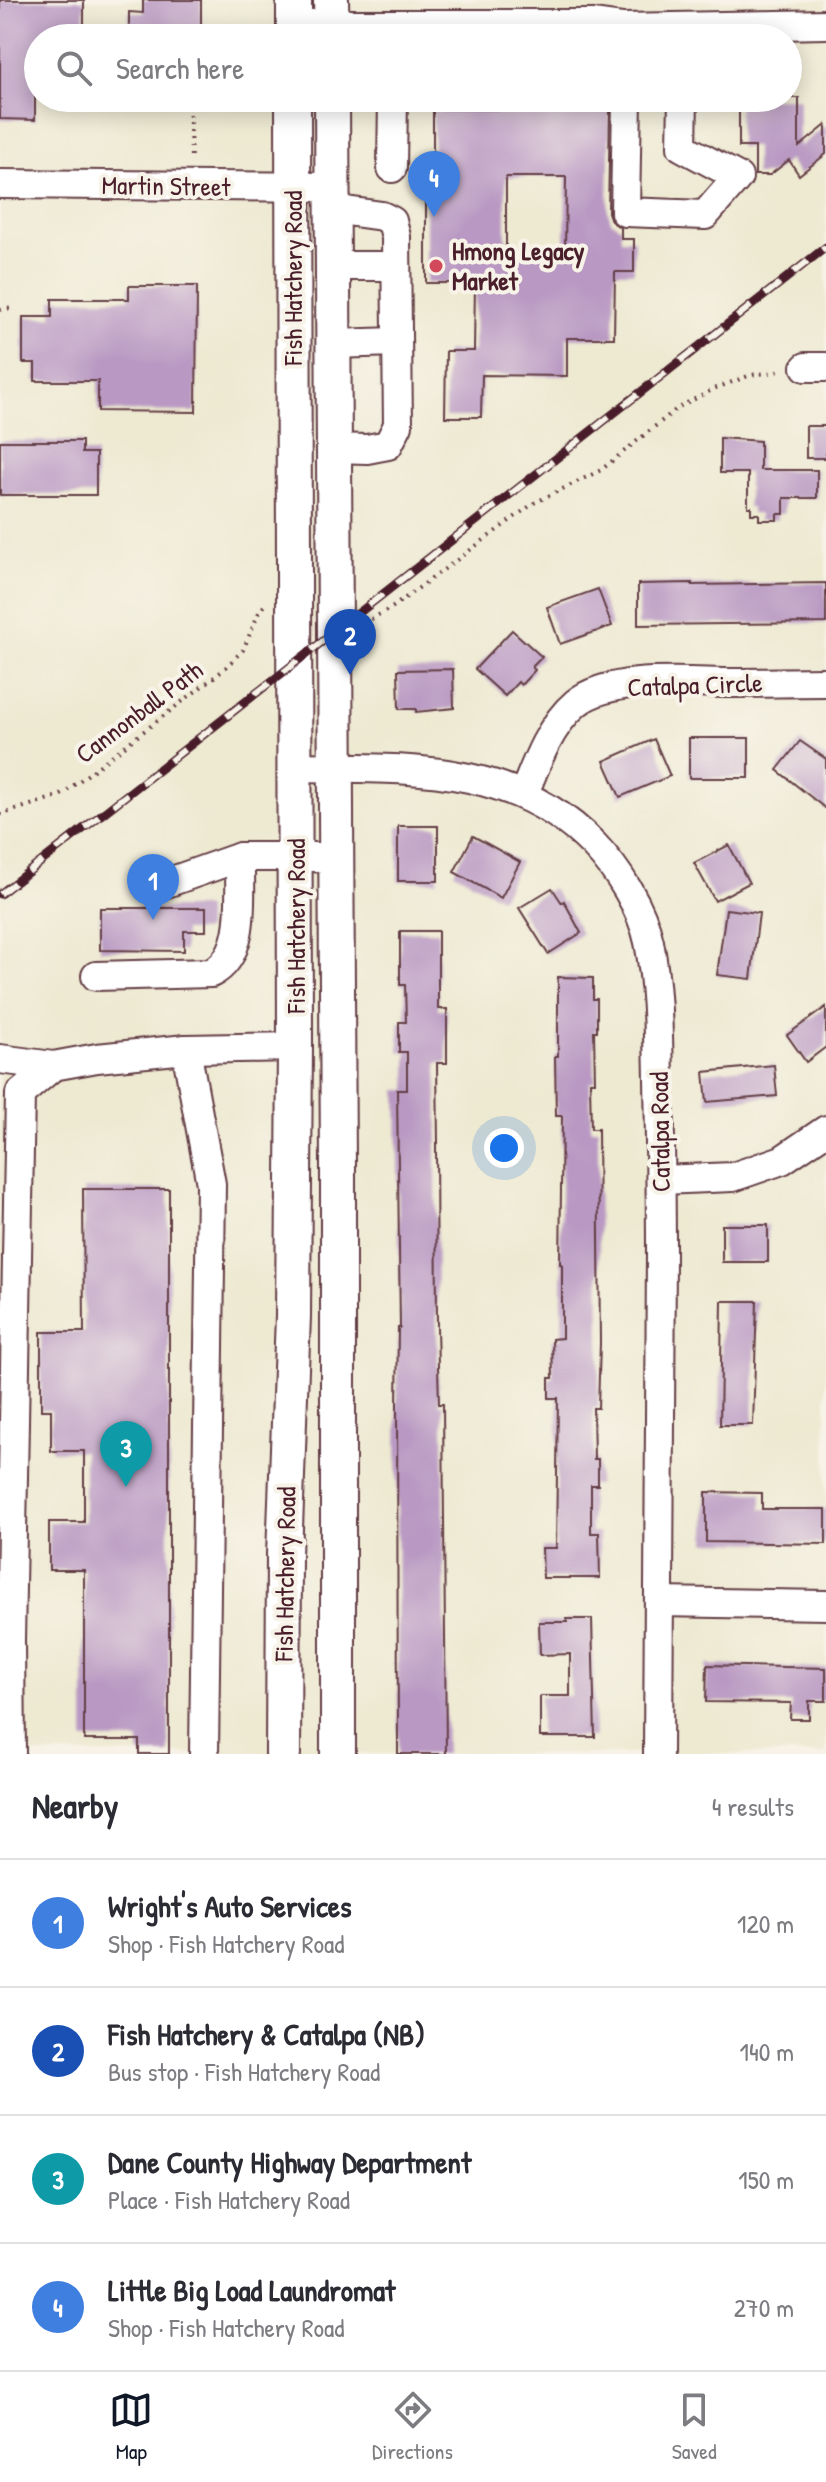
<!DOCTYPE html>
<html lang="en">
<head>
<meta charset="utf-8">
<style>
	:root { --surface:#fff; --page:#f7f7f7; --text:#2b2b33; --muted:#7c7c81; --line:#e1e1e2; --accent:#111827 }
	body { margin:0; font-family:"Patrick Hand",sans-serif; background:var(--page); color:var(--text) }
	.you { position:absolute; left:504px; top:1148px; width:28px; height:28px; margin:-20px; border:6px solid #fff; border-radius:50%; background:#1a73e8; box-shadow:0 0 0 12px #1a73e833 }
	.badge { display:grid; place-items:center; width:52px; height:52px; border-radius:50%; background:var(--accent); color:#fff; font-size:26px; font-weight:700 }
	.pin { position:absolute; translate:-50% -66px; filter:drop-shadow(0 2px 4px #0008) }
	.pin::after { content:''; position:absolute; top:42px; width:28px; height:24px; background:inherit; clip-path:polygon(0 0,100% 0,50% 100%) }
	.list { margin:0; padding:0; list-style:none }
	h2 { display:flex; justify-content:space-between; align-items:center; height:104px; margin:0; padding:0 32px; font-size:34px }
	h2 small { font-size:26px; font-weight:400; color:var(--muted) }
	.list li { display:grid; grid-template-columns:52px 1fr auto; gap:24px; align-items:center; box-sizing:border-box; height:128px; padding:0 32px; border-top:2px solid var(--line) }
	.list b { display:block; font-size:30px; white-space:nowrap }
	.list p { margin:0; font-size:26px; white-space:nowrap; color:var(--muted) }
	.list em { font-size:26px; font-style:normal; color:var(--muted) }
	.icon { flex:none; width:44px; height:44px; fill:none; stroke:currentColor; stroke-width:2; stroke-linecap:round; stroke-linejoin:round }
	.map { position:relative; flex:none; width:826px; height:1754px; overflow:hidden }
	.search { position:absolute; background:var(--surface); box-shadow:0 4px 20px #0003; left:24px; right:24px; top:24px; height:88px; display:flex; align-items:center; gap:20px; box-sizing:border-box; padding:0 28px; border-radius:44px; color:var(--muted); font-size:30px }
	.sheet { height:616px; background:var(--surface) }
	nav { display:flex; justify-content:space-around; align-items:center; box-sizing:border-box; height:112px; border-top:2px solid var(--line); background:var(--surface); font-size:22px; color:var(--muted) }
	nav a { display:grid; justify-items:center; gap:4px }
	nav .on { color:var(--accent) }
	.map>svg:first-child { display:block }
</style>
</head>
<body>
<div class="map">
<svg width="826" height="1754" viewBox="0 0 826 1754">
	<rect width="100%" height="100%" fill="#f7f3e8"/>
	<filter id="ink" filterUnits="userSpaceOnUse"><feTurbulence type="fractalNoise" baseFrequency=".0125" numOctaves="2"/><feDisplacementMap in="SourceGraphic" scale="16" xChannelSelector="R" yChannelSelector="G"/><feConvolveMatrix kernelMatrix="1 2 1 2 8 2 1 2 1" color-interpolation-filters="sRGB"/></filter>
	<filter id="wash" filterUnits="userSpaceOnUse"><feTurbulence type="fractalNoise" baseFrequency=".006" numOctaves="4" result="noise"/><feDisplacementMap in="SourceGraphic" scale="32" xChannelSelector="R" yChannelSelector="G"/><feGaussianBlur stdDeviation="1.8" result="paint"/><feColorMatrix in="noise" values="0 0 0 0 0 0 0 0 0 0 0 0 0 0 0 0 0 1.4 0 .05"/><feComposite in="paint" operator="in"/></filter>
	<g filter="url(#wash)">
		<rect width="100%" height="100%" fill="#eee9d1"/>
		<g id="blocks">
			<g fill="#b999c3" fill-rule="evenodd">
				<path d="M 0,0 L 84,0 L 84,38 L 38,38 L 38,94 L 35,94 L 35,120 L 0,119 Z"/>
				<path d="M 143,0 L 201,0 L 201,38 L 129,38 L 129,12 L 143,13 Z"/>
				<path d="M 739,98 L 799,98 L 799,147 L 826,125 L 826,154 L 799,175 L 789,160 L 770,175 L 755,175 L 755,147 L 739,147 Z"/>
				<path d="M 433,109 L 610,110 L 608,212 L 611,221 L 621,228 L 621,239 L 634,239 L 634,272 L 615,272 L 614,338 L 567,338 L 567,376 L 482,375 L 481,417 L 445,417 L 446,351 L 474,351 L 475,283 L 426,283 L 426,194 L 433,194 ZM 506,177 L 566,177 L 565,251 L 506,251 Z"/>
				<path d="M 129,286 L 197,286 L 196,412 L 98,411 L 98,381 L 35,381 L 35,363 L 23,363 L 23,317 L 52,317 L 52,299 L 129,299 Z"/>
				<rect x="806" y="426" width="20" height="32"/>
				<path d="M 720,438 L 760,441 L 760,470 L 817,470 L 817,498 L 784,498 L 784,514 L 777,514 L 777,520 L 759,520 L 759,514 L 751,514 L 751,507 L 748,507 L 748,473 L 720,473 Z"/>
				<path d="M 0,441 L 82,441 L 82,453 L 96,453 L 96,495 L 0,495 Z"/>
				<path d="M 692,583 L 692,585 L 826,583 L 826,623 L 638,625 L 638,584 Z"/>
				<path d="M 598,589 L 612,626 L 560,644 L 547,607 Z"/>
				<path d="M 512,630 L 542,657 L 532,667 L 535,670 L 521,685 L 518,682 L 505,696 L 475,669 Z"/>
				<path d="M 453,669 L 454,708 L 416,712 L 416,709 L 399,709 L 398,670 Z"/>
				<rect x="689" y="738" width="60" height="40"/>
				<path d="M 654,739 L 670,776 L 620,797 L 604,761 Z"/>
				<path d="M 800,741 L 826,759 L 826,809 L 777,770 Z"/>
				<rect x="398" y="826" width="40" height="55"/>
				<path d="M 473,836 L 520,862 L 501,898 L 454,872 Z"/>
				<path d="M 729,845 L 749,883 L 715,901 L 694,863 Z"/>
				<path d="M 552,888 L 562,903 L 564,901 L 581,933 L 548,954 L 519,908 Z"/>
				<path d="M 100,908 L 206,908 L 206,931 L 184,931 L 184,951 L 100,950 Z"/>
				<path d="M 726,909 L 759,913 L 751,979 L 717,975 Z"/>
				<path d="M 400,931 L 438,931 L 438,1009 L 447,1009 L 447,1063 L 437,1063 L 438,1143 L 436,1143 L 437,1328 L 439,1404 L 443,1404 L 446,1754 L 398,1754 L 397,1405 L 398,1328 L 400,1328 L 397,1090 L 407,1090 L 407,1052 L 399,1052 L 399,1022 L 406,1022 L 405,985 L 400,985 Z"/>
				<path d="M 558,977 L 593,978 L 593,999 L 597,999 L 597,1031 L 594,1031 L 595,1082 L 590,1082 L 591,1129 L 598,1129 L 600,1343 L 598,1408 L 593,1408 L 594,1459 L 598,1459 L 598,1485 L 591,1485 L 591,1533 L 599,1533 L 600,1578 L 543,1578 L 542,1548 L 556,1548 L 558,1398 L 549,1398 L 549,1378 L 553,1378 L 552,1339 L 562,1338 L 562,1264 L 560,1264 L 562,1116 L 556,1116 L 555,1056 L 558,1056 Z"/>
				<path d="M 826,1007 L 826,1047 L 806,1062 L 787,1035 Z"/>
				<path d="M 774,1065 L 777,1096 L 707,1102 L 704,1072 Z"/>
				<path d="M 83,1189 L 169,1189 L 169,1754 L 139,1754 L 139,1740 L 84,1740 L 84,1570 L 49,1570 L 49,1522 L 84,1522 L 84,1451 L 51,1451 L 51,1410 L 41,1410 L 41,1332 L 84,1332 Z"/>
				<rect x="722" y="1225" width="46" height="37"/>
				<path d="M 722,1301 L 757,1301 L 753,1425 L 720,1425 Z"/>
				<path d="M 706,1492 L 762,1493 L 762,1509 L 826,1509 L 826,1544 L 706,1542 Z"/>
				<path d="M 567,1619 L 592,1619 L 595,1737 L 540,1737 L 540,1696 L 570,1696 L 570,1654 L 540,1655 L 539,1622 L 567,1622 Z"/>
				<path d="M 707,1665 L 826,1668 L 826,1701 L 809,1701 L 809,1719 L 790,1719 L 791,1703 L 706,1702 Z"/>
			</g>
		</g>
	</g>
	<g filter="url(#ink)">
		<use href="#blocks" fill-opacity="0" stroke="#633d44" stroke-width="2"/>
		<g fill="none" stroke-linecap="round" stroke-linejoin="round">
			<g stroke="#633d44" stroke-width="32">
				<g id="minor">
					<path d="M 294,24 L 594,24 L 623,28 L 826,24"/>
					<path d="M 627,98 L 625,212 L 705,215 L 738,177 L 682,147 L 683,98"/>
					<path d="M 392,168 L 393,98"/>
					<path d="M 0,184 L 332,187"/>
					<path d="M 332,209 L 382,216 L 392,221 L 396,237 L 398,425 L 388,445 L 367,449 L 333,448"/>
					<path d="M 333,266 L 396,266"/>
					<path d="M 333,344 L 397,342"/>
					<path d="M 806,367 L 826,367"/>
					<path d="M 296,767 C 403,769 513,761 594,845 C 618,870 642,908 649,942 C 658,988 658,1033 659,1079 C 660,1138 661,1196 661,1254 C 660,1421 659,1587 658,1754"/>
					<path d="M 524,794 C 536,763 550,725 576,703 C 611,674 690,683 733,683 C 764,683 795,682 826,682"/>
					<path d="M 158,886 L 240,857"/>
					<path d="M 96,976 L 211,973 C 248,955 239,893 240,857 L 335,857"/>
					<path d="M 186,1049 L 211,1184 L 204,1754"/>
					<path d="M 0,1059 L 53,1066"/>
					<path d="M 661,1180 L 733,1177 L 782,1160 L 826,1130"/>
					<path d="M 659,1602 L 826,1605"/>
					<path d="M 11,1754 L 10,1641 L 20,1094 L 53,1066 L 97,1058 L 186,1049 L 295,1047"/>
				</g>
			</g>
			<g stroke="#633d44" stroke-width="38">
				<g id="major">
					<path d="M 294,0 L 294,38"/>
					<path d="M 331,0 L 332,38"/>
					<path d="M 332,98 L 338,1167 L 338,1754"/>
					<path d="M 283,1754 L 284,1555 L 293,1316 L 295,1047 L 293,98"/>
				</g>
			</g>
			<g stroke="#633d44" stroke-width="4" stroke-dasharray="2 6" stroke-linecap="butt">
				<path d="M 189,98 L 191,158"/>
				<path d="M 0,310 L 12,308"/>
				<path d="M 364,623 L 393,607 L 534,503 L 601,470 L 679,407 L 716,388 L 751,375 L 782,371"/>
				<path d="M 0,815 L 61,795 L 222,671 L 243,650 L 260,610 L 264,606"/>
			</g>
			<use href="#minor" stroke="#fff" stroke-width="28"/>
			<use href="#major" stroke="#fff" stroke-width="34"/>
			<g stroke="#4a1f2b" stroke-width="9">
				<path id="rail" d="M 0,894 L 826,247"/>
			</g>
			<use href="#rail" stroke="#f7f3e8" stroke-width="6" stroke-dasharray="18" stroke-linecap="butt"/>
		</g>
	</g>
	<circle fill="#d1495b" stroke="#f7f3e8" stroke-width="3" cx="436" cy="266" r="8"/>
	<g text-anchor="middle" stroke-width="8" stroke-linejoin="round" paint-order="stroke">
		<g font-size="26" fill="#4a1f2b" stroke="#f7f3e8">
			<text transform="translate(166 186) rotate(1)" y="9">Martin Street</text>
			<text transform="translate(293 278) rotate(-90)" y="9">Fish Hatchery Road</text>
			<text transform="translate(695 685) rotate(-2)" y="9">Catalpa Circle</text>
			<text transform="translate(139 712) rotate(-37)" y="9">Cannonball Path</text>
			<text transform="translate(296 926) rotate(-90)" y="9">Fish Hatchery Road</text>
			<text transform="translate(660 1132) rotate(-91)" y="9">Catalpa Road</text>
			<text transform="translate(285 1574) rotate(-89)" y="9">Fish Hatchery Road</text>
		</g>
		<g font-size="26" font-weight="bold" fill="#4a1f2b" stroke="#f7f3e8" text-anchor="start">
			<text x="452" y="260">Hmong Legacy<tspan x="452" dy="30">Market</tspan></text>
		</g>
	</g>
</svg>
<div class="you"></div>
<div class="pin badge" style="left:153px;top:920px;background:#3f7fe0">1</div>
<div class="pin badge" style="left:350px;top:675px;background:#1a4fb4">2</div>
<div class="pin badge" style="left:126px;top:1487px;background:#0f9aa8">3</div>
<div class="pin badge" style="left:434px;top:217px;background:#3f7fe0">4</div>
<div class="search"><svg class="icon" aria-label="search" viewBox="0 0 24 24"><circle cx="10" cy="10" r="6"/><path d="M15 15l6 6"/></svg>Search here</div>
</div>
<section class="sheet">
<h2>Nearby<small>4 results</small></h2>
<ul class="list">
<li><span class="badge" style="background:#3f7fe0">1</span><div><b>Wright's Auto Services</b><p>Shop · Fish Hatchery Road</p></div><em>120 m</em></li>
<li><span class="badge" style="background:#1a4fb4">2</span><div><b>Fish Hatchery &amp; Catalpa (NB)</b><p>Bus stop · Fish Hatchery Road</p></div><em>140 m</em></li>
<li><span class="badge" style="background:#0f9aa8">3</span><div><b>Dane County Highway Department</b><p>Place · Fish Hatchery Road</p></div><em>150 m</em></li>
<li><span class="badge" style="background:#3f7fe0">4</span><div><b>Little Big Load Laundromat</b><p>Shop · Fish Hatchery Road</p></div><em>270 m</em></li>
</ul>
</section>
<nav>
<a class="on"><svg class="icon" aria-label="map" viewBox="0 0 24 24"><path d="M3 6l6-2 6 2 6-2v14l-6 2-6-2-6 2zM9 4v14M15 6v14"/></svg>Map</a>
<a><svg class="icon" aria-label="directions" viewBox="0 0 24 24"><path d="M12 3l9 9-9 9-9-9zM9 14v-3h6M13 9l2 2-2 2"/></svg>Directions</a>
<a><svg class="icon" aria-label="saved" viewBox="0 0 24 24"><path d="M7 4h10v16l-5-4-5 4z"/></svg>Saved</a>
</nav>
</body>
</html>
